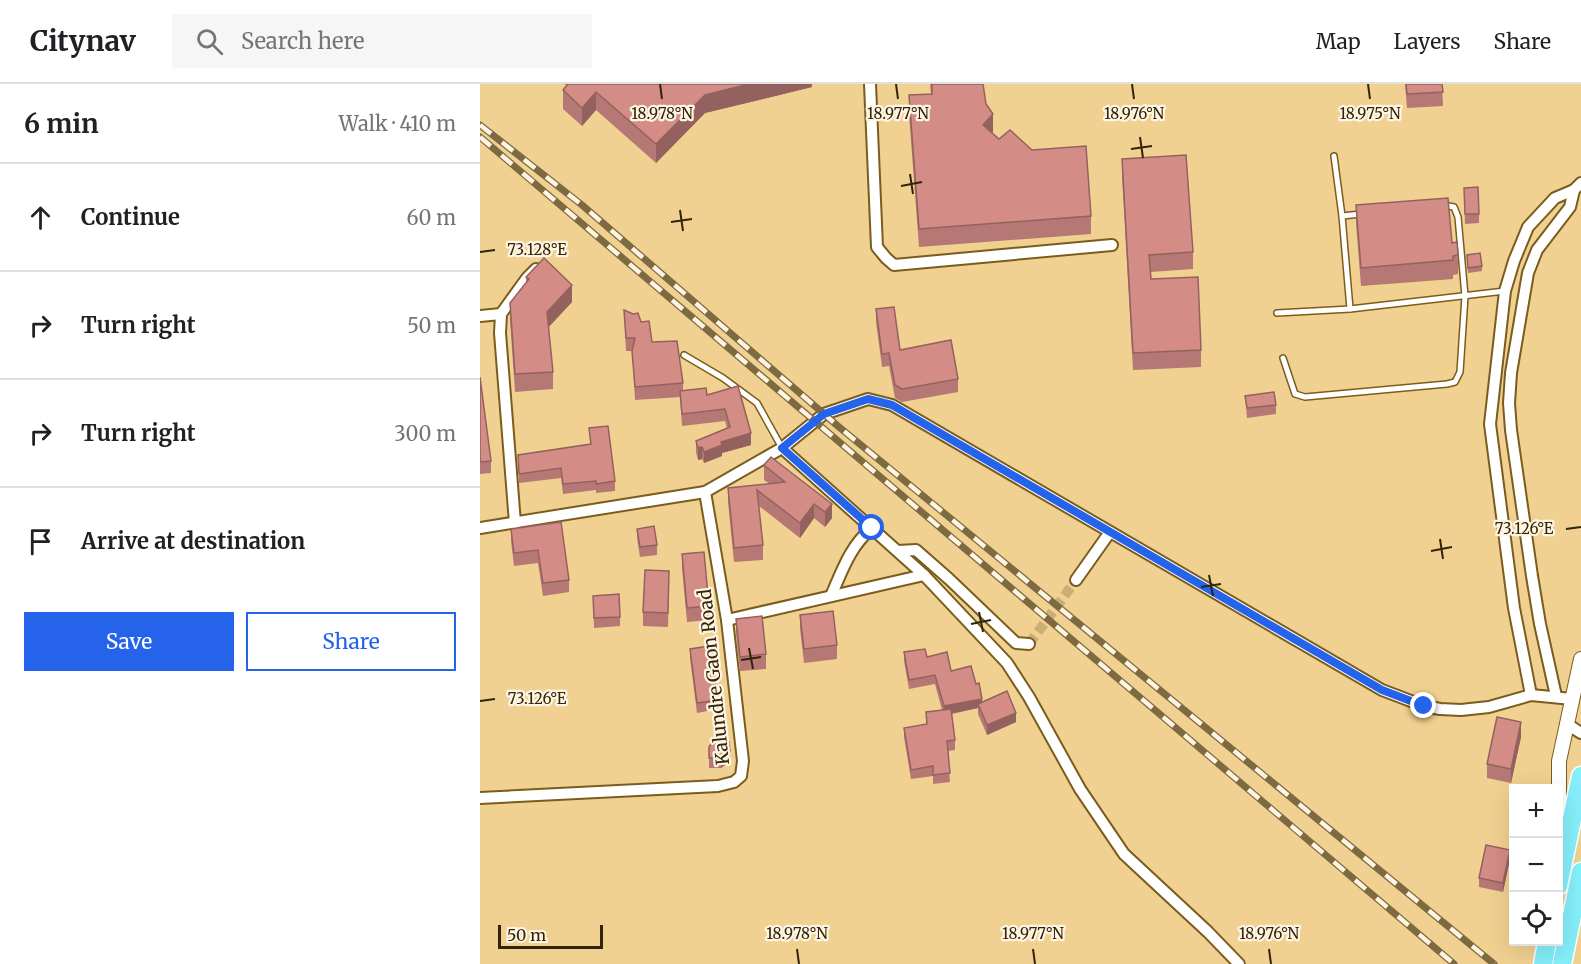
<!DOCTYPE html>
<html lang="en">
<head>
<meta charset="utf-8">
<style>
	:root { --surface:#fff; --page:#f6f6f6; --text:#202124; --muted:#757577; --line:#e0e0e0; --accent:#2563eb }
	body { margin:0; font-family:Merriweather,serif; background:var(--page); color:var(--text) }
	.controls { position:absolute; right:18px; bottom:18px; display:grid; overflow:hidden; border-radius:0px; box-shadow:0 6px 24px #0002 }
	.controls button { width:54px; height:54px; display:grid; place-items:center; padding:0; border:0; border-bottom:2px solid var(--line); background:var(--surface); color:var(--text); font:30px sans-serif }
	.scale { position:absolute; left:18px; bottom:15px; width:105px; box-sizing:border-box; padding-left:6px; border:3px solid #30240a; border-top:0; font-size:16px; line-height:21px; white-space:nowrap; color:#30240a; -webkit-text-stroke:4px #fff5e2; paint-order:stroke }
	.stop { position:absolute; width:18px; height:18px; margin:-14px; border:4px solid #2563eb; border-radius:50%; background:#fff }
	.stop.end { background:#2563eb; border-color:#fff; box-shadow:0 2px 6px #0008 }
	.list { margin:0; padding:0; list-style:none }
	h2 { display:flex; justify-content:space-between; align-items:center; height:78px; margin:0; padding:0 24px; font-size:26px }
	h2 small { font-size:20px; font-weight:400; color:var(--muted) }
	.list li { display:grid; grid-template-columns:39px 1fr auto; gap:18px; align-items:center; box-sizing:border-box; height:108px; padding:0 24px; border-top:2px solid var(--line) }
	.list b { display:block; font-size:22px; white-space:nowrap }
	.list em { font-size:20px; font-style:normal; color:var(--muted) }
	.actions { display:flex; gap:12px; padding:18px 24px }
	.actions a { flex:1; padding:14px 0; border:2px solid var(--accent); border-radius:0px; text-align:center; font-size:21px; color:var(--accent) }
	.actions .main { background:var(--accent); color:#fff }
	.icon { flex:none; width:33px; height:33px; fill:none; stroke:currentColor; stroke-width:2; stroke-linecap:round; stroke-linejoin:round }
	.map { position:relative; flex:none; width:1101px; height:880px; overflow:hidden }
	header { display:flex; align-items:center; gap:36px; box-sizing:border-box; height:84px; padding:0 30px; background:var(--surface); border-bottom:2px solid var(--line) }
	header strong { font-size:28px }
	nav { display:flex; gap:33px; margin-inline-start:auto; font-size:21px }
	.search { width:420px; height:54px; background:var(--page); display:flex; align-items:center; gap:15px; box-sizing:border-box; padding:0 21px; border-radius:0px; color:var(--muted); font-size:22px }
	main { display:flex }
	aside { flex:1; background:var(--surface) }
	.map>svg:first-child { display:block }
</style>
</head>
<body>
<header>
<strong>Citynav</strong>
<div class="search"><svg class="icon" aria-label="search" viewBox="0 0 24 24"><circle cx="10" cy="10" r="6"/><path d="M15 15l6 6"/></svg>Search here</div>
<nav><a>Map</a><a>Layers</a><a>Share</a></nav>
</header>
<main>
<aside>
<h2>6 min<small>Walk · 410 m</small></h2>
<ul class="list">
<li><svg class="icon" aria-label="ahead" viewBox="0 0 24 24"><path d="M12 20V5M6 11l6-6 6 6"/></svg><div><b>Continue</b></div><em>60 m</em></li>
<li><svg class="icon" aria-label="right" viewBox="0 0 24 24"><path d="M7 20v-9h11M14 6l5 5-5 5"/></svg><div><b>Turn right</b></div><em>50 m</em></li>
<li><svg class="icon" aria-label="right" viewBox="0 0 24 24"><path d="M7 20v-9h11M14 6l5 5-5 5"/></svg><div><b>Turn right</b></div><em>300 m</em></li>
<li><svg class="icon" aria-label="arrive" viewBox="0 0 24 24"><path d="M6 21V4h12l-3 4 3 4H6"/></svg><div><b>Arrive at destination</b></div></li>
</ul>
<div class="actions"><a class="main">Save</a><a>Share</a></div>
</aside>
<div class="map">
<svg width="1101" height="880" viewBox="0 0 1101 880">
	<rect width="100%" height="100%" fill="#f1d191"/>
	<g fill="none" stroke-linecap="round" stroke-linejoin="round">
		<path stroke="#caae76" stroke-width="10" stroke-dasharray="10 5" stroke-linecap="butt" d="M 549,560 L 596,496"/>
		<g stroke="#7a5d1c" stroke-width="8">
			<g id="service">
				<path d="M 854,72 L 862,132 L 870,225"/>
				<path d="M 862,132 L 881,130"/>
				<path d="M 797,229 L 870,225 L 1025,207"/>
				<path d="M 204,271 L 243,294 L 277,319 L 302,364"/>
				<path d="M 803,274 L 815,310 L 825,313 L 967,300 L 975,298 L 980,288 L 985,212 L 978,133 L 974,123 L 962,121"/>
			</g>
		</g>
		<g stroke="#7a5d1c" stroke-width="14">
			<g id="minor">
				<path d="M 390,0 L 397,163 L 406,174 L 414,181 L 632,161"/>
				<path d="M 0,232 L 21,230"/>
				<path d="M 302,364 L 444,491 L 527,579 L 549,613 L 600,705 L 644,770 L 728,848 L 759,880"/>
				<path d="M 35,439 L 20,249 L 21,230 L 47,194 L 56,185"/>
				<path d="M 0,444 L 225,408 L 302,364 L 344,330 L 388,315 L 412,321 L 902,606 L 944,622 L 960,625 L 981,626 L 1009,623 L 1051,611 L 1092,615"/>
				<path d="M 418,467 L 436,466 L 469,495 L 536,559 L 549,560"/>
				<path d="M 596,496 L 630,448"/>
				<path d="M 351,512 C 362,487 370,462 392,444"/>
				<path d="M 247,536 L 444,491"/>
				<path d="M 1051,611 L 1034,524 L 1010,340 L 1025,207 L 1034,177 L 1048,143 L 1075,114 L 1094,106"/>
				<path d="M 1076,612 L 1060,540 L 1052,492 L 1031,346 L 1029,319 L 1031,289 L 1048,189 L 1057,166 L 1090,123 L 1094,106 L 1101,99"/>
				<path d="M 1087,640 L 1101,649"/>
				<path d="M 0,714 L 238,702 L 254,698 L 261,692 L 263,677 L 247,536 L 225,408"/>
			</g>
		</g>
		<g stroke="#7a5d1c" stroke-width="16">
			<path id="tertiary" d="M 1084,757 L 1079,723 L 1079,677 L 1101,575"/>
		</g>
		<g stroke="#fff" stroke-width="21">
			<g id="trunk">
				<path d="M 1078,802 L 1101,692"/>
				<path d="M 1063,880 L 1067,858"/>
				<path d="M 1082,880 L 1101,788"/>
			</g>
		</g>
		<use href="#service" stroke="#fff" stroke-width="5"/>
		<use href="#minor" stroke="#fff" stroke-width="10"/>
		<use href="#tertiary" stroke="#fff" stroke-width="14"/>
		<use href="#trunk" stroke="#84effa" stroke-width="18"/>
		<g stroke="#7e6a40" stroke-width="7">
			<g id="rail">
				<path d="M 0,41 L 102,121 L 359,343 L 1014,880"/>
				<path d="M 0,53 L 974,880"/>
			</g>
		</g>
		<use href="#rail" stroke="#fff5e2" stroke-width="4.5" stroke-dasharray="14" stroke-linecap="butt"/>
	</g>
	<g fill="#b67874">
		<path d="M 84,0 L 332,0 L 332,3 L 225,29 L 176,79 L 116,26 L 102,42 L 83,25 L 83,6 L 87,2 Z"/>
		<path d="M 450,0 L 503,0 L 506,20 L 512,49 L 611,132 L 611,150 L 439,163 L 429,30 L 429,11 L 451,10 Z"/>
		<path d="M 925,0 L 962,0 L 963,22 L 927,24 Z"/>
		<path d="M 642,75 L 713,168 L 713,185 L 671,188 L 671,195 L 721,266 L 721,283 L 653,286 L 642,92 Z"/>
		<path d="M 984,104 L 999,130 L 999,139 L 985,140 Z"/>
		<path d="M 876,121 L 972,159 L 978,171 L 978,190 L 973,191 L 973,195 L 881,202 L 876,140 Z"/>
		<path d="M 987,175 L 1002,182 L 1002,187 L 988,189 Z"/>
		<path d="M 46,193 L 92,218 L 68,243 L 73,288 L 73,305 L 35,308 L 30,236 L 30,219 L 46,199 Z"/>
		<path d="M 396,225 L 420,266 L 478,295 L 478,308 L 422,318 L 415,314 L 409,282 L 402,283 L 396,238 Z"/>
		<path d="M 144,226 L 161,238 L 172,258 L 203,299 L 203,307 L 227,311 L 258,302 L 271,361 L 242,369 L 242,372 L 224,379 L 222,375 L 218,376 L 216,368 L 216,357 L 247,344 L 245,337 L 202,342 L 200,313 L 155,316 L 152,267 L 146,267 Z"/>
		<path d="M 0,293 L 11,377 L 11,389 L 0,390 Z"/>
		<path d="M 765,312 L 796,321 L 796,330 L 767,334 Z"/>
		<path d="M 109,344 L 135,397 L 135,407 L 116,409 L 116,406 L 83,410 L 81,394 L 39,399 L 38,371 L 110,360 Z"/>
		<path d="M 284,381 L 352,434 L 345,443 L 334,434 L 320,454 L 279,422 L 283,461 L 283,476 L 254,478 L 248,418 L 248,404 L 290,400 L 284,396 Z"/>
		<path d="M 81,438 L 89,496 L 89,508 L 63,512 L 58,479 L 34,482 L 31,457 L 31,445 Z"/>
		<path d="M 157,445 L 177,461 L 177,471 L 160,473 L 157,454 Z"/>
		<path d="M 202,470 L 229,522 L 229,536 L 207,538 L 202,484 Z"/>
		<path d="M 189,501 L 188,543 L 163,542 L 163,528 Z"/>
		<path d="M 113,512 L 140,533 L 140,542 L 114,544 Z"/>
		<path d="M 320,531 L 357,561 L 357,575 L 324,579 L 320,545 Z"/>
		<path d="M 256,535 L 286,570 L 286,585 L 260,587 L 256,549 Z"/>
		<path d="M 210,565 L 238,616 L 238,625 L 217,629 L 210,574 Z"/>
		<path d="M 424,568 L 447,573 L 471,587 L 502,618 L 536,638 L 507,651 L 498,630 L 498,624 L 472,630 L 475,656 L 475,666 L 468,667 L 470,698 L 453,700 L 453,692 L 431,695 L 424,653 L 424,644 L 446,640 L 446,628 L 462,626 L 455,600 L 429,605 L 424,577 Z"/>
		<path d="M 1041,653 L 1031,699 L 1007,694 L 1007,680 Z"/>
		<path d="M 229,663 L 250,677 L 241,684 L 229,684 Z"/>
		<path d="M 1030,775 L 1023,808 L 999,803 L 999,794 Z"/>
	</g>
	<g fill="#94625e">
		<path d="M 269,0 L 332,0 L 332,3 L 225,29 L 176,79 L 176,60 L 225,11 Z"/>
		<path d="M 116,8 L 116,26 L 102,42 L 102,24 Z"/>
		<path d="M 513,30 L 513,48 L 503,60 L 503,41 Z"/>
		<path d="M 92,201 L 92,218 L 67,245 L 67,228 Z"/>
		<path d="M 271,349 L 271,361 L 242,369 L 242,372 L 224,379 L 224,368 L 241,358 Z"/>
		<path d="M 222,363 L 222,375 L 218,376 L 218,364 Z"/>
		<path d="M 334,420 L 334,434 L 320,454 L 320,439 Z"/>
		<path d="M 352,420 L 352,434 L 345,443 L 345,428 Z"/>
		<path d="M 502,615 L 502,623 L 498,620 L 498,624 L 464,631 L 464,622 Z"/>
		<path d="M 536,629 L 536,638 L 507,651 L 507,641 Z"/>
		<path d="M 1041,638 L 1041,653 L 1031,699 L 1031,685 Z"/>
		<path d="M 250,668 L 250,677 L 241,684 L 241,674 Z"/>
		<path d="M 1030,766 L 1030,775 L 1023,808 L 1023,799 Z"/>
	</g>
	<g fill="#d48c87" stroke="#94625e" stroke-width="1.5">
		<path d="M 88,0 L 269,0 L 225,11 L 176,60 L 116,8 L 102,24 L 83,6 Z"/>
		<path d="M 452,0 L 503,0 L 506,20 L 513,30 L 503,41 L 519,55 L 530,46 L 552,66 L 606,62 L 611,132 L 439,145 L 429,11 L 452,10 Z"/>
		<path d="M 926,0 L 962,0 L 963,8 L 927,10 Z"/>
		<path d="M 706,71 L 713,168 L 669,171 L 671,195 L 718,193 L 721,266 L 653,269 L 642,75 Z"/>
		<path d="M 998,103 L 999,130 L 985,130 L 984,104 Z"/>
		<path d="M 968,114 L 972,159 L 977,158 L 978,171 L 973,172 L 973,176 L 881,184 L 876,121 Z"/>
		<path d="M 1000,169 L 1002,182 L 988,184 L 987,171 Z"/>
		<path d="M 64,174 L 92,201 L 67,228 L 73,288 L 35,290 L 30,219 L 49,195 L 46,193 Z"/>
		<path d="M 414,223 L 420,266 L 471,256 L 478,295 L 422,305 L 415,301 L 409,269 L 402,270 L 396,225 Z"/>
		<path d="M 144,226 L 153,230 L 158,229 L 161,238 L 169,237 L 172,258 L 197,257 L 203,299 L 155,303 L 152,267 L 155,254 L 146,254 Z"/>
		<path d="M 0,293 L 11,377 L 0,378 Z"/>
		<path d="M 258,302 L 271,349 L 241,358 L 242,361 L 224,368 L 222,363 L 218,364 L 216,357 L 250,343 L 245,325 L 202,330 L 200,307 L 226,304 L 227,311 Z"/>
		<path d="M 794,308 L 796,321 L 767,324 L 765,312 Z"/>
		<path d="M 128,342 L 135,397 L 116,400 L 116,397 L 83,400 L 81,384 L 39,390 L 38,371 L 111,360 L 109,344 Z"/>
		<path d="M 291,373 L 352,420 L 345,428 L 334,420 L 320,439 L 277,406 L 283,461 L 254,464 L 248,404 L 305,398 L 284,381 Z"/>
		<path d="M 81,438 L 89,496 L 63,499 L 58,466 L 34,469 L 31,445 Z"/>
		<path d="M 174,442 L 177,461 L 160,463 L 157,445 Z"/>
		<path d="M 224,468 L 229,522 L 207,524 L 202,470 Z"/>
		<path d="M 165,486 L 189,487 L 188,529 L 163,528 Z"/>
		<path d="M 139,510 L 140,533 L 114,534 L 113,512 Z"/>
		<path d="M 353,527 L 357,561 L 324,565 L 320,531 Z"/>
		<path d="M 282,532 L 286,570 L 260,573 L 256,535 Z"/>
		<path d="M 229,562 L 238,616 L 217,619 L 210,565 Z"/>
		<path d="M 445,565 L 447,573 L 467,568 L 471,587 L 491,582 L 496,600 L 499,599 L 502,615 L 464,622 L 455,591 L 429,596 L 424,568 Z"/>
		<path d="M 527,607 L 536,629 L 507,641 L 498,620 Z"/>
		<path d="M 471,625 L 475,656 L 467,657 L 470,689 L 453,691 L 453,682 L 431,686 L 424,644 L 447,640 L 446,628 Z"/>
		<path d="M 1017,633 L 1041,638 L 1031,685 L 1007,680 Z"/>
		<path d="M 235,654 L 242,654 L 243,658 L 249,658 L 250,668 L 241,674 L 229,674 L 229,663 Z"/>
		<path d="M 1006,761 L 1030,766 L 1023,799 L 999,794 Z"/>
	</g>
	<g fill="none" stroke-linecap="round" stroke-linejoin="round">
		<path stroke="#2563eb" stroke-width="8" d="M 392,444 L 302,364 L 344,330 L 388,315 L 412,321 L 902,606 L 944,622"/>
	</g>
	<path fill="none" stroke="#30240a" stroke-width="2" d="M 180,0 L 182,15M 416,0 L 418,15M 652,0 L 654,15M 888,0 L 890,15M 660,53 L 663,74M 651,65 L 672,62M 430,90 L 433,110M 421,102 L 442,98M 200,126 L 203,147M 191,138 L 212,135M 0,168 L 15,166M 1086,445 L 1101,443M 960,455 L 963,475M 951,467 L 972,463M 729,491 L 733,512M 721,503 L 741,500M 499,528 L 503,548M 491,540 L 511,536M 269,564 L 273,585M 261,576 L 281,573M 0,617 L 15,615M 317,865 L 319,880M 553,865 L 555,880M 789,865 L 791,880"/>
	<g text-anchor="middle" stroke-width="4.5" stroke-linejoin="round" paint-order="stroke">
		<g font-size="18" fill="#30240a" stroke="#fff5e2">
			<text transform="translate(234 593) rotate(-96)" y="6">Kalundre Gaon Road</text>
		</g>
	</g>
	<g font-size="15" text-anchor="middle" fill="#30240a" stroke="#fff5e2" stroke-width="4.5" stroke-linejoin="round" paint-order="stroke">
		<text x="182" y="35">18.978°N</text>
		<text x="418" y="35">18.977°N</text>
		<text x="654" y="35">18.976°N</text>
		<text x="890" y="35">18.975°N</text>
		<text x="57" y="171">73.128°E</text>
		<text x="1044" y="450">73.126°E</text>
		<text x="57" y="620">73.126°E</text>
		<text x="317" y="855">18.978°N</text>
		<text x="553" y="855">18.977°N</text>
		<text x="789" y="855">18.976°N</text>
	</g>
</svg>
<div class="controls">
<button>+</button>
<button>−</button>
<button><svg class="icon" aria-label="locate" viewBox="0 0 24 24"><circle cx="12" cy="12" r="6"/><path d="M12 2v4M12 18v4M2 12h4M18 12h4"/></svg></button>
</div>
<div class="scale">50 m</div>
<div class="stop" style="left:392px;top:444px"></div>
<div class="stop end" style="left:944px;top:622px"></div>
</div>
</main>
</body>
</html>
